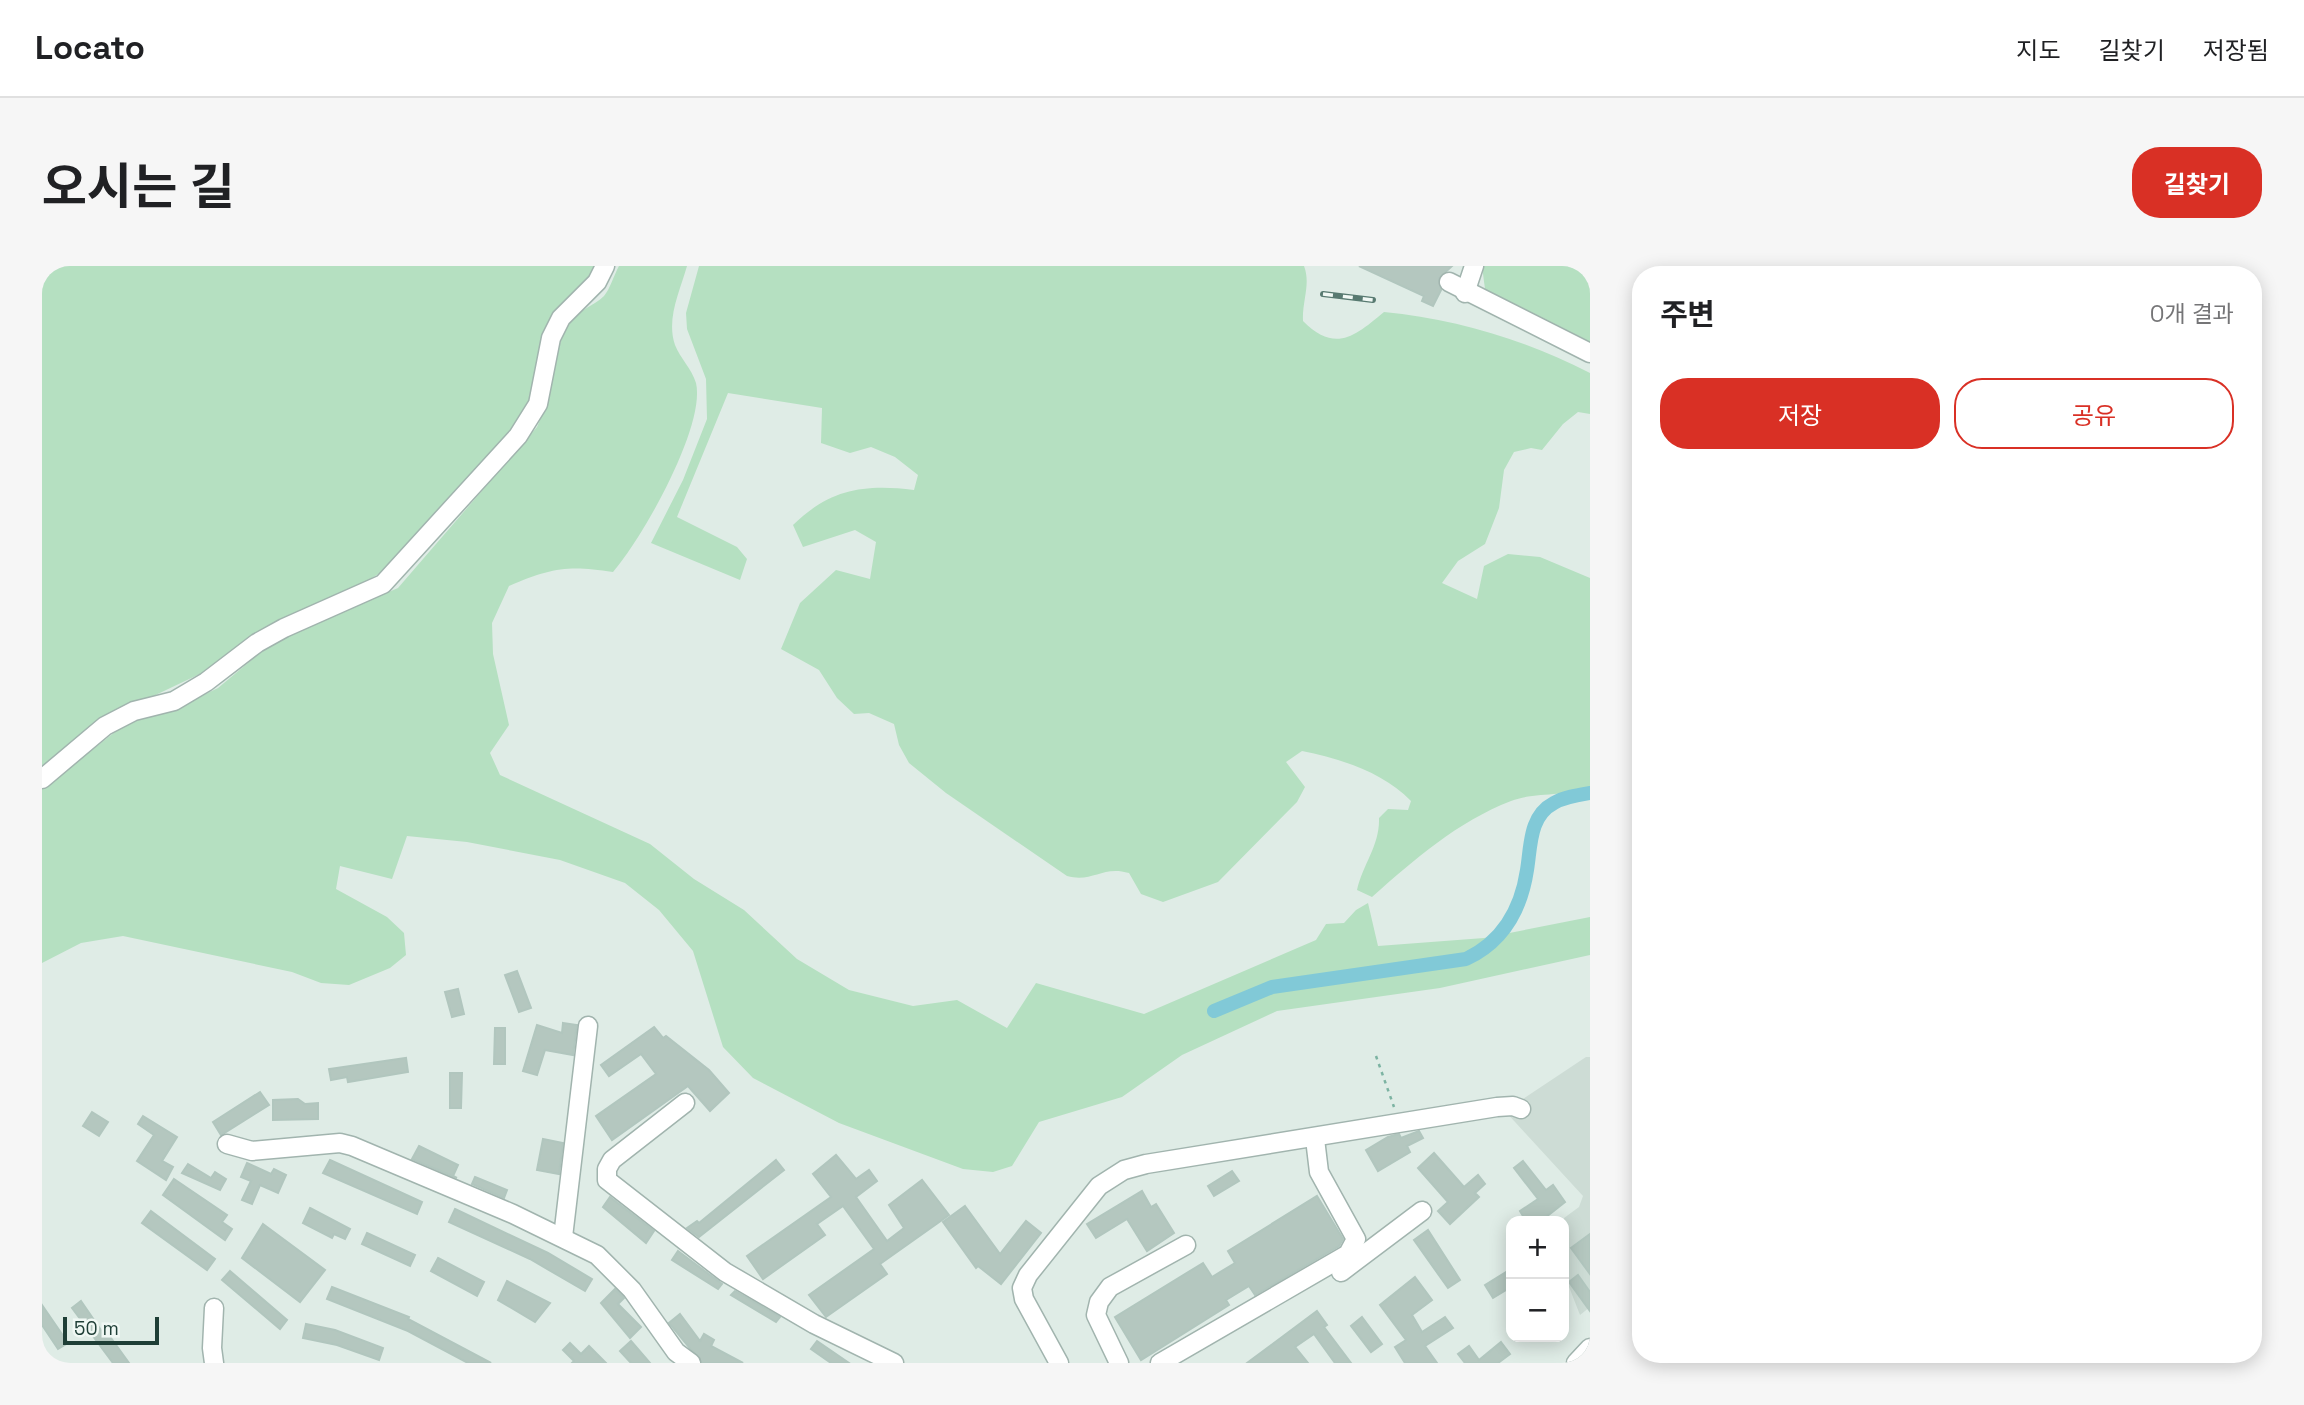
<!DOCTYPE html>
<html lang="ko">
<head>
<meta charset="utf-8">
<style>
	:root { --surface:#fff; --page:#f6f6f6; --text:#202124; --muted:#757577; --line:#e0e0e0; --accent:#d93025 }
	body { margin:0; font-family:"Space Grotesk","Noto Sans KR",sans-serif; background:var(--page); color:var(--text) }
	.controls { position:absolute; right:21px; bottom:21px; display:grid; overflow:hidden; border-radius:14px; box-shadow:0 4px 18px #0003 }
	.controls button { width:63px; height:63px; display:grid; place-items:center; padding:0; border:0; border-bottom:2px solid var(--line); background:var(--surface); color:var(--text); font:35px sans-serif }
	.scale { position:absolute; left:21px; bottom:18px; width:96px; box-sizing:border-box; padding-left:7px; border:4px solid #1e3e36; border-top:0; font-size:19px; line-height:24px; white-space:nowrap; color:#1e3e36; -webkit-text-stroke:5px #f0f8f4; paint-order:stroke }
	.list { margin:0; padding:0; list-style:none }
	h2 { display:flex; justify-content:space-between; align-items:center; height:91px; margin:0; padding:0 28px; font-size:30px }
	h2 small { font-size:23px; font-weight:400; color:var(--muted) }
	.actions { display:flex; gap:14px; padding:21px 28px }
	.actions a { flex:1; padding:16px 0; border:2px solid var(--accent); border-radius:28px; text-align:center; font-size:24px; color:var(--accent) }
	.actions .main { background:var(--accent); color:#fff }
	.map { position:relative; flex:none; width:1548px; height:1097px; overflow:hidden; border-radius:28px }
	header { display:flex; align-items:center; gap:42px; box-sizing:border-box; height:98px; padding:0 35px; background:var(--surface); border-bottom:2px solid var(--line) }
	header strong { font-size:33px }
	nav { display:flex; gap:38px; margin-inline-start:auto; font-size:24px }
	.intro { display:flex; align-items:center; justify-content:space-between; box-sizing:border-box; height:168px; padding:0 42px }
	h1 { margin:0; font-size:49px }
	.button { padding:18px 32px; border-radius:28px; background:var(--accent); color:#fff; font-size:24px; font-weight:700 }
	main { display:flex; gap:42px; padding:0 42px }
	aside { flex:1; background:var(--surface); border-radius:28px; box-shadow:0 4px 18px #0003 }
	.map>svg:first-child { display:block }
</style>
</head>
<body>
<header>
<strong>Locato</strong>
<nav><a>지도</a><a>길찾기</a><a>저장됨</a></nav>
</header>
<div class="intro"><h1>오시는 길</h1><a class="button">길찾기</a></div>
<main>
<div class="map">
<svg width="1548" height="1097" viewBox="0 0 1548 1097">
	<rect width="100%" height="100%" fill="#dfece6"/>
	<path fill="#cddcd5" d="M 1544,791 L 1548,791 L 1548,1041 L 1538,1049 L 1522,1008 L 1522,955 L 1518,955 L 1537,941 L 1541,930 L 1463,845 Z"/>
	<g fill="#b5e0c1">
		<path d="M 0,0 L 554,0 L 493,123 L 484,149 L 349,300 L 314,322 L 215,368 L 162,406 L 63,453 L 0,504 Z"/>
		<path d="M 577,0 L 645,0 C 638,25 624,53 633,79 C 638,92 650,103 654,117 C 664,160 600,273 571,306 C 526,299 509,302 467,320 L 450,357 L 451,388 L 467,459 L 448,487 L 458,509 L 608,578 L 652,613 L 702,644 L 755,693 L 807,724 L 871,740 L 915,734 L 965,762 L 994,717 L 1102,748 L 1274,674 L 1284,658 L 1302,657 L 1314,644 L 1326,637 L 1336,680 L 1442,672 L 1548,651 L 1548,689 L 1398,722 L 1235,745 L 1140,789 L 1080,831 L 997,856 L 970,900 L 951,906 L 921,903 L 797,857 L 711,812 L 681,781 L 651,685 L 617,644 L 583,617 L 518,594 L 425,576 L 365,570 L 350,613 L 298,600 L 294,623 L 345,651 L 362,667 L 364,689 L 348,702 L 307,719 L 279,717 L 250,706 L 81,670 L 39,677 L 0,697 L 0,523 L 87,455 L 143,438 L 176,422 L 218,387 L 247,369 L 356,322 L 495,161 C 511,128 508,88 528,57 C 537,43 552,40 562,30 C 568,23 572,9 577,0 Z"/>
		<path d="M 657,0 L 1262,0 C 1269,18 1260,35 1261,55 C 1293,87 1312,71 1342,46 C 1414,53 1484,74 1548,107 L 1548,148 L 1536,146 L 1521,158 L 1500,184 L 1489,182 L 1472,186 L 1462,204 L 1457,242 L 1443,278 L 1416,295 L 1400,317 L 1435,333 L 1442,300 L 1466,288 L 1498,291 L 1548,312 L 1548,520 C 1523,532 1495,525 1469,535 C 1415,556 1373,593 1330,631 L 1315,624 C 1321,598 1338,579 1337,552 L 1346,543 L 1366,544 L 1369,535 C 1341,506 1299,493 1260,485 L 1244,496 L 1263,521 L 1255,536 L 1176,616 L 1121,636 L 1099,628 L 1087,607 C 1060,599 1051,617 1025,610 L 904,527 L 867,497 L 857,479 L 852,458 L 827,447 L 812,448 L 795,432 L 777,404 L 739,383 L 758,337 L 794,304 L 828,313 L 834,276 L 813,264 L 761,281 L 751,259 C 788,223 822,218 872,224 L 876,209 L 853,191 L 829,181 L 808,187 L 779,177 L 780,142 L 686,127 L 635,251 L 695,281 L 705,293 L 698,314 L 609,277 L 641,214 L 665,153 L 664,113 L 645,63 L 644,47 Z"/>
		<path d="M 1440,0 L 1548,0 L 1548,83 L 1460,40 L 1443,23 Z"/>
	</g>
	<g fill="none" stroke-linecap="round" stroke-linejoin="round">
		<path stroke="#81c9d7" stroke-width="14" d="M 1172,745 L 1230,721 L 1424,693 C 1460,676 1479,644 1485,604 C 1489,580 1487,550 1512,537 C 1522,531 1536,529 1548,527"/>
	</g>
	<g fill="#b4c7bf" stroke="#b1c6be" stroke-width="2">
		<path d="M 1317,0 L 1410,0 L 1397,12 L 1399,24 L 1391,40 L 1380,35 L 1382,30 Z"/>
		<path d="M 475,705 L 489,742 L 477,746 L 463,709 Z"/>
		<path d="M 416,723 L 422,748 L 410,751 L 403,726 Z"/>
		<path d="M 521,757 L 535,759 L 531,789 L 503,784 L 495,809 L 481,805 L 495,759 L 520,767 Z"/>
		<path d="M 612,761 L 621,772 L 624,770 L 667,804 L 687,827 L 668,845 L 646,820 L 570,874 L 554,850 L 614,808 L 599,788 L 567,810 L 559,799 Z"/>
		<path d="M 453,762 L 463,762 L 463,798 L 452,798 Z"/>
		<path d="M 364,792 L 366,806 L 306,816 L 305,811 L 289,814 L 287,803 Z"/>
		<path d="M 408,807 L 420,807 L 419,842 L 408,842 Z"/>
		<path d="M 218,826 L 227,839 L 179,869 L 171,856 Z"/>
		<path d="M 256,833 L 263,838 L 276,837 L 276,853 L 231,854 L 231,834 Z"/>
		<path d="M 50,846 L 66,856 L 57,870 L 41,860 Z"/>
		<path d="M 101,850 L 135,871 L 120,895 L 131,901 L 124,914 L 95,895 L 112,869 L 96,858 Z"/>
		<path d="M 1377,865 L 1381,872 L 1365,880 L 1368,886 L 1336,905 L 1324,884 L 1346,871 L 1357,868 L 1359,872 Z"/>
		<path d="M 501,873 L 521,877 L 517,908 L 495,904 Z"/>
		<path d="M 377,880 L 416,899 L 411,910 L 415,912 L 370,893 Z"/>
		<path d="M 1392,887 L 1422,921 L 1436,909 L 1443,918 L 1433,927 L 1437,931 L 1408,958 L 1396,945 L 1406,936 L 1376,902 Z"/>
		<path d="M 794,889 L 814,913 L 827,904 L 835,915 L 814,931 L 845,975 L 862,962 L 847,939 L 880,914 L 907,949 L 838,998 L 845,1008 L 784,1051 L 767,1029 L 832,983 L 801,940 L 775,958 L 783,969 L 721,1013 L 705,990 L 789,931 L 771,908 Z"/>
		<path d="M 288,894 L 380,936 L 375,948 L 281,907 Z"/>
		<path d="M 734,894 L 742,904 L 657,971 L 645,962 L 655,955 L 657,957 Z"/>
		<path d="M 1481,895 L 1504,924 L 1511,919 L 1523,936 L 1499,955 L 1484,955 L 1478,945 L 1496,933 L 1472,902 Z"/>
		<path d="M 205,897 L 229,908 L 232,903 L 244,909 L 236,927 L 218,919 L 210,938 L 200,934 L 209,915 L 199,911 Z"/>
		<path d="M 146,898 L 169,912 L 173,906 L 184,913 L 178,924 L 140,907 Z"/>
		<path d="M 1190,905 L 1197,915 L 1172,930 L 1166,920 Z"/>
		<path d="M 433,911 L 465,924 L 462,932 L 430,918 Z"/>
		<path d="M 132,913 L 185,949 L 180,956 L 190,963 L 183,974 L 121,929 Z"/>
		<path d="M 1100,925 L 1109,941 L 1114,938 L 1132,967 L 1105,985 L 1085,953 L 1054,972 L 1045,958 Z"/>
		<path d="M 1275,930 L 1301,973 L 1297,980 L 1213,1029 L 1207,1020 L 1184,1034 L 1187,1039 L 1099,1094 L 1073,1051 L 1161,997 L 1170,1011 L 1193,997 L 1186,985 Z"/>
		<path d="M 568,931 L 612,965 L 604,977 L 561,941 Z"/>
		<path d="M 923,940 L 958,988 L 984,955 L 999,967 L 959,1018 L 936,1000 L 934,1002 L 901,956 Z"/>
		<path d="M 268,942 L 308,963 L 303,973 L 292,968 L 290,972 L 261,957 Z"/>
		<path d="M 413,943 L 506,987 L 550,1013 L 543,1025 L 488,993 L 407,956 Z"/>
		<path d="M 109,945 L 173,993 L 165,1004 L 100,957 Z"/>
		<path d="M 221,958 L 283,1004 L 258,1036 L 200,992 Z"/>
		<path d="M 1386,964 L 1418,1014 L 1406,1022 L 1372,974 Z"/>
		<path d="M 325,967 L 373,989 L 368,1000 L 320,978 Z"/>
		<path d="M 1548,968 L 1548,1008 L 1529,982 Z"/>
		<path d="M 636,985 L 680,1018 L 676,1023 L 630,994 Z"/>
		<path d="M 396,992 L 442,1016 L 435,1030 L 389,1005 Z"/>
		<path d="M 1469,1003 L 1469,1021 L 1451,1032 L 1443,1019 Z"/>
		<path d="M 188,1005 L 245,1054 L 238,1063 L 180,1014 Z"/>
		<path d="M 1536,1009 L 1548,1026 L 1548,1045 L 1527,1016 Z"/>
		<path d="M 1373,1011 L 1390,1034 L 1370,1049 L 1380,1066 L 1403,1051 L 1411,1062 L 1383,1080 L 1395,1097 L 1363,1097 L 1353,1081 L 1364,1074 L 1338,1039 Z"/>
		<path d="M 465,1015 L 508,1037 L 493,1056 L 456,1034 Z"/>
		<path d="M 290,1021 L 367,1051 L 366,1053 L 449,1097 L 426,1097 L 366,1065 L 285,1033 Z"/>
		<path d="M 573,1023 L 582,1032 L 576,1038 L 599,1061 L 588,1072 L 559,1037 Z"/>
		<path d="M 693,1025 L 738,1051 L 734,1056 L 689,1029 Z"/>
		<path d="M 39,1035 L 61,1067 L 64,1065 L 87,1097 L 71,1097 L 30,1042 Z"/>
		<path d="M 0,1039 L 26,1077 L 16,1083 L 0,1059 Z"/>
		<path d="M 1275,1045 L 1285,1059 L 1282,1061 L 1309,1097 L 1293,1097 L 1272,1068 L 1253,1081 L 1266,1097 L 1205,1097 Z"/>
		<path d="M 638,1048 L 658,1075 L 662,1068 L 672,1074 L 669,1080 L 701,1097 L 660,1097 L 627,1057 Z"/>
		<path d="M 1320,1051 L 1340,1078 L 1329,1086 L 1309,1060 Z"/>
		<path d="M 264,1058 L 293,1064 L 341,1082 L 337,1094 L 295,1079 L 261,1072 Z"/>
		<path d="M 589,1075 L 608,1097 L 589,1097 L 578,1085 Z"/>
		<path d="M 775,1075 L 807,1097 L 789,1097 L 769,1083 Z"/>
		<path d="M 1459,1076 L 1468,1088 L 1456,1097 L 1423,1097 L 1416,1088 L 1427,1080 L 1437,1094 Z"/>
		<path d="M 528,1077 L 539,1088 L 547,1080 L 564,1097 L 530,1097 L 532,1095 L 521,1084 Z"/>
	</g>
	<g fill="none" stroke-linecap="round" stroke-linejoin="round">
		<g stroke="#a1b4ae" stroke-width="21">
			<g id="minor">
				<path d="M 1407,16 L 1548,87"/>
				<path d="M 1423,27 L 1432,0"/>
				<path d="M 0,513 L 63,460 L 92,445 L 132,435 L 164,416 L 215,377 L 242,362 L 341,318 L 476,170 L 496,138 L 509,72 L 519,52 L 555,16 L 563,0"/>
				<path d="M 643,837 L 570,894 L 565,903 L 565,914 L 683,1006 L 772,1058 L 852,1097"/>
				<path d="M 185,878 L 210,885 L 298,877 L 310,880 L 471,948 L 555,989 L 590,1024 L 634,1086 L 649,1097"/>
				<path d="M 521,971 L 546,760"/>
				<path d="M 1299,1006 L 1380,945"/>
				<path d="M 172,1097 L 170,1082 L 172,1042"/>
				<path d="M 1017,1097 L 982,1033 L 980,1022 L 986,1009 L 1057,920 L 1082,904 L 1104,898 L 1455,841 L 1471,840 L 1479,843"/>
				<path d="M 1077,1097 L 1054,1049 L 1057,1036 L 1068,1021 L 1144,979"/>
				<path d="M 1118,1097 L 1306,988 L 1314,973 L 1277,906 L 1273,873"/>
				<path d="M 1534,1097 L 1548,1082"/>
			</g>
		</g>
		<path stroke="#7cb3a2" stroke-width="2.5" stroke-dasharray="3.5 5" stroke-linecap="butt" d="M 1334,790 L 1352,841"/>
		<use href="#minor" stroke="#fff" stroke-width="18"/>
		<g stroke="#587a71" stroke-width="6">
			<path id="rail" d="M 1281,28 L 1331,34"/>
		</g>
		<use href="#rail" stroke="#f0f8f4" stroke-width="3.5" stroke-dasharray="10" stroke-linecap="butt"/>
	</g>
</svg>
<div class="controls">
<button>+</button>
<button>−</button>
</div>
<div class="scale">50 m</div>
</div>
<aside>
<h2>주변<small>0개 결과</small></h2>
<ul class="list">
</ul>
<div class="actions"><a class="main">저장</a><a>공유</a></div>
</aside>
</main>
</body>
</html>
